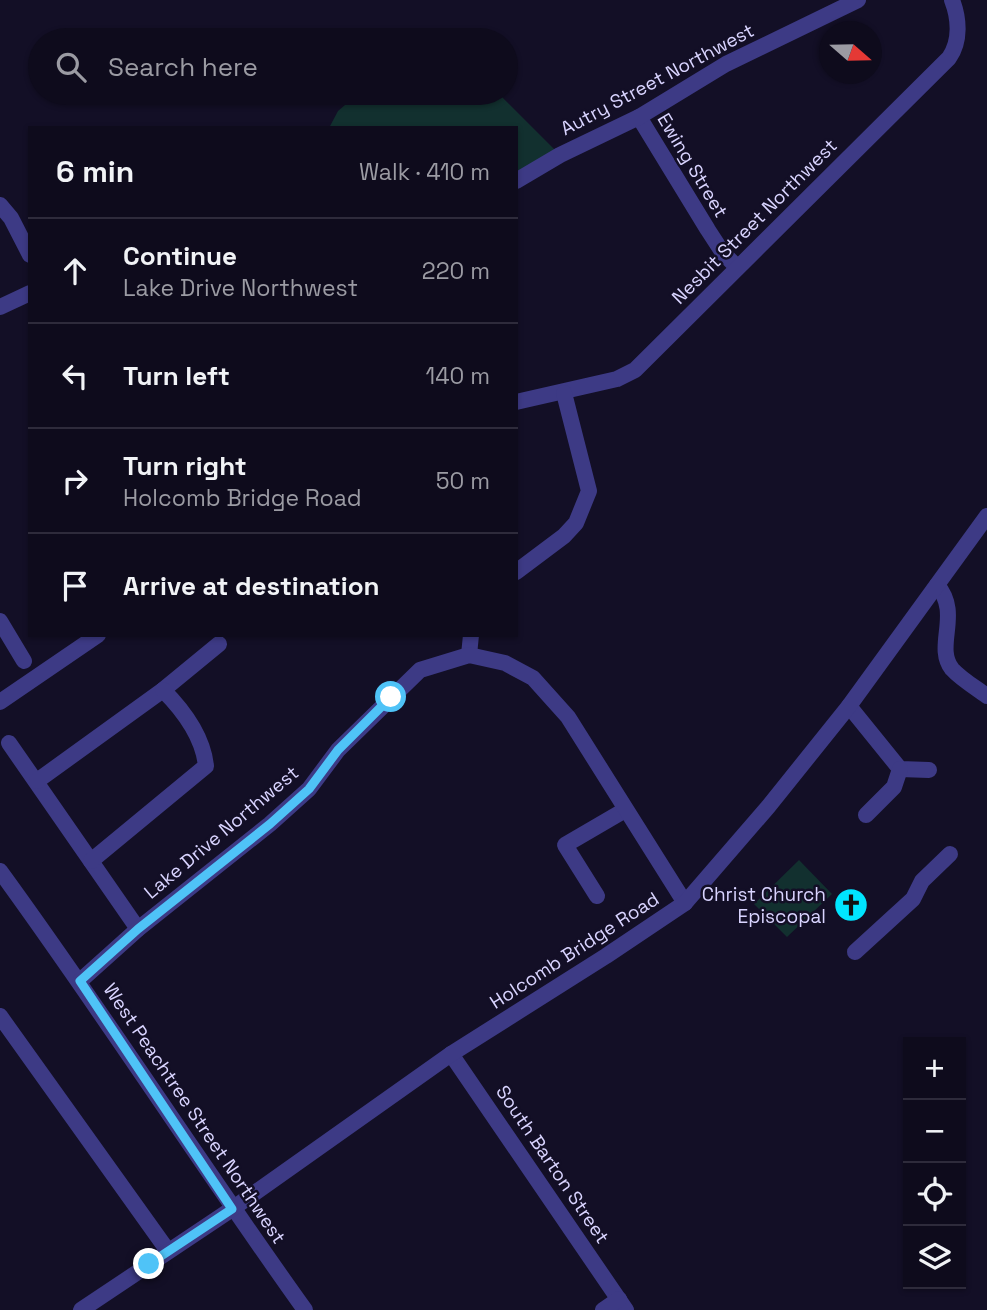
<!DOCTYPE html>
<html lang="en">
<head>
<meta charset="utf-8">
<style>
	:root { --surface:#0e0b1c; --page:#171425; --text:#f1f3f6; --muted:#9b9ba3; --line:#2e2b3b }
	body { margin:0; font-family:"Space Grotesk",sans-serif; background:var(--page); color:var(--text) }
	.controls { position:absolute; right:21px; bottom:21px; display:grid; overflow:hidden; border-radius:0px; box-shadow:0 2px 5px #0004 }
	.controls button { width:63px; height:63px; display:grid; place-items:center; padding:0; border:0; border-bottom:2px solid var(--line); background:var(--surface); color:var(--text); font:35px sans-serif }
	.compass { position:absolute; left:819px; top:21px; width:63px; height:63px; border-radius:50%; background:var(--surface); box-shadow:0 2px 5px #0004; rotate:110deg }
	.stop { position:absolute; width:21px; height:21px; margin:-16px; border:5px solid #4fc3f7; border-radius:50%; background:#fff }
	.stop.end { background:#4fc3f7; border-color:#fff; box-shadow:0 2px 7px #0008 }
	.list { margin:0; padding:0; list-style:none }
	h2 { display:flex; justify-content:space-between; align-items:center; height:91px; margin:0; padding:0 28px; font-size:30px }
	h2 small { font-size:23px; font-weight:400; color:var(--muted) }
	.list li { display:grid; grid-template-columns:46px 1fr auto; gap:21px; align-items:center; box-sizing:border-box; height:105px; padding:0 28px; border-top:2px solid var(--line) }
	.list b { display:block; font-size:26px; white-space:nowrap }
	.list p { margin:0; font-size:23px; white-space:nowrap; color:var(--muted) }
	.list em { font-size:23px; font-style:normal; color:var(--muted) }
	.icon { flex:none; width:38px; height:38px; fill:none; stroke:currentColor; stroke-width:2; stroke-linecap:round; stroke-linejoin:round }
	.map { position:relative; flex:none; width:987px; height:1310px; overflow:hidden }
	.search { position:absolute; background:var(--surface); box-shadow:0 2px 5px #0004; left:28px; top:28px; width:490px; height:77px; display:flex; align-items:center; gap:18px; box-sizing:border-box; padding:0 24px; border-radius:38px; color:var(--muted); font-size:26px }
	.panel { position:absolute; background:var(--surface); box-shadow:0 2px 5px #0004; left:28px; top:126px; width:490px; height:511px; border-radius:0px }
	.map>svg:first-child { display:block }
</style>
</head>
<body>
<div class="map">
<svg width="987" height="1310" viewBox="0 0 987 1310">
	<rect width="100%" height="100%" fill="#130f26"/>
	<g fill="#12302f">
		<path d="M 359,93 L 498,93 L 560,155 L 516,181 L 516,128 L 329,128 L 338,111 Z"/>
		<path d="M 799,860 L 832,894 L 787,937 L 754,904 Z"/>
	</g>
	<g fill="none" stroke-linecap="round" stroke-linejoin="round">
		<g stroke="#3d3a85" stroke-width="16">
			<path d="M 639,117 L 708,230 L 723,253 L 737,267"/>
			<path d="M 516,181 L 560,155 L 639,117 L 726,64 L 858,0"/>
			<path d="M 0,205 L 11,218 L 30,255"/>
			<path d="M 0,307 L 30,293"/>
			<path d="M 516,402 L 617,379 L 635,370 L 949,58 C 961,41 959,18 952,0"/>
			<path d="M 516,572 L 564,536 L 576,523 L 589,491 L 564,393"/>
			<path d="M 937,585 C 962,614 934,646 952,669 C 961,679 976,688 987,696"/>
			<path d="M 0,621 L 24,661"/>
			<path d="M 469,655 L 471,635"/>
			<path d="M 0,702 L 98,635"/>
			<path d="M 849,706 L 900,769 L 929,770"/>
			<path d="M 9,743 L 138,929"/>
			<path d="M 37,781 L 163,690 L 219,644"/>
			<path d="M 866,815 L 894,787 L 900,769"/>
			<path d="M 91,861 L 206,766 C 203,737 183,710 163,690"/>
			<path d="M 0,871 C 105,1015 201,1165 305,1310"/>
			<path d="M 597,896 L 565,845 L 625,810"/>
			<path d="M 855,952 L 913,899 L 922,881 L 950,854"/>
			<path d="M 80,981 L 138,929 L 270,824 L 309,789 L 338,750 L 420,670 L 469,655 L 505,663 L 533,678 L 568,717 L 685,903"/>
			<path d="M 0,1016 L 168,1251"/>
			<path d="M 451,1054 L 626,1310"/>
			<path d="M 81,1310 L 232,1209 L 451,1054 L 606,956 L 685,903 L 768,807 L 849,706 L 987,516"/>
			<path d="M 603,1310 L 619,1299"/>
		</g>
	</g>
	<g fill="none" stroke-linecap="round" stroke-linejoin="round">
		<path stroke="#4fc3f7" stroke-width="9" d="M 149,1264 L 232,1209 L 80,981 L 138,929 L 270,824 L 309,789 L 338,750 L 391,697"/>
	</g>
	<defs>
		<g id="church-disc" transform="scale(1.75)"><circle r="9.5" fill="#00e5ff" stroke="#130f26"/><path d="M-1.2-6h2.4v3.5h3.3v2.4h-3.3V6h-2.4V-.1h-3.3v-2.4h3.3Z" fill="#111"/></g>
	</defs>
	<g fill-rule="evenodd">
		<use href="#church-disc" x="851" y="905"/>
	</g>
	<g text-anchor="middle" stroke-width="5" stroke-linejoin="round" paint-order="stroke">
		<g font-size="19" fill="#d9d4ff" stroke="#130f26">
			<text transform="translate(657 79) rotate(-28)" y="7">Autry Street Northwest</text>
			<text transform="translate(693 165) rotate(59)" y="7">Ewing Street</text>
			<text transform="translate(754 221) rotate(-45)" y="7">Nesbit Street Northwest</text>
			<text transform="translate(221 832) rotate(-40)" y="7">Lake Drive Northwest</text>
			<text transform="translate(574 950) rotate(-33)" y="7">Holcomb Bridge Road</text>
			<text transform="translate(195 1113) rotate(56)" y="7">West Peachtree Street Northwest</text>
			<text transform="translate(553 1164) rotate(56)" y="7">South Barton Street</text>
		</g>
		<g font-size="19" fill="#d9d4ff" stroke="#130f26" text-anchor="end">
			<text x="826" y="901">Christ Church<tspan x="826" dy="22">Episcopal</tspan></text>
		</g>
	</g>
</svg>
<div class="controls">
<button>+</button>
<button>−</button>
<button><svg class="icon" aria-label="locate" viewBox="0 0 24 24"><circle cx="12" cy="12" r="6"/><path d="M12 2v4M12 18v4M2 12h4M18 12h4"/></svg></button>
<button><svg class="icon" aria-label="layers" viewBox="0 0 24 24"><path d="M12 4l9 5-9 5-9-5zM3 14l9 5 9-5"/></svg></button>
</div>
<svg class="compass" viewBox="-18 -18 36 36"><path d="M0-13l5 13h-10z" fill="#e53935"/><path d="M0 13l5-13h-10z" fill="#9b9ba3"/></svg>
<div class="stop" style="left:391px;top:697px"></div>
<div class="stop end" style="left:149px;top:1264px"></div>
<div class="search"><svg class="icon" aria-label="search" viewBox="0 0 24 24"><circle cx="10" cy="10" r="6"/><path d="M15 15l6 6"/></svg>Search here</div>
<section class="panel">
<h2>6 min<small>Walk · 410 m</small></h2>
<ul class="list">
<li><svg class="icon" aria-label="ahead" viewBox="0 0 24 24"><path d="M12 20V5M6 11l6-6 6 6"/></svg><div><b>Continue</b><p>Lake Drive Northwest</p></div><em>220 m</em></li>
<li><svg class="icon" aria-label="left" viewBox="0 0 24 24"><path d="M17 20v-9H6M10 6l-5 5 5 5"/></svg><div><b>Turn left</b></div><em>140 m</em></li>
<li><svg class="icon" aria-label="right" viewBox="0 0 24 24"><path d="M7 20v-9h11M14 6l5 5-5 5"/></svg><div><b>Turn right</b><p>Holcomb Bridge Road</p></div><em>50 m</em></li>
<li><svg class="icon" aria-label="arrive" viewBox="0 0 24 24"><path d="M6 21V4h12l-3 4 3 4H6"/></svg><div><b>Arrive at destination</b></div></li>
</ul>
</section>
</div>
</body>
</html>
